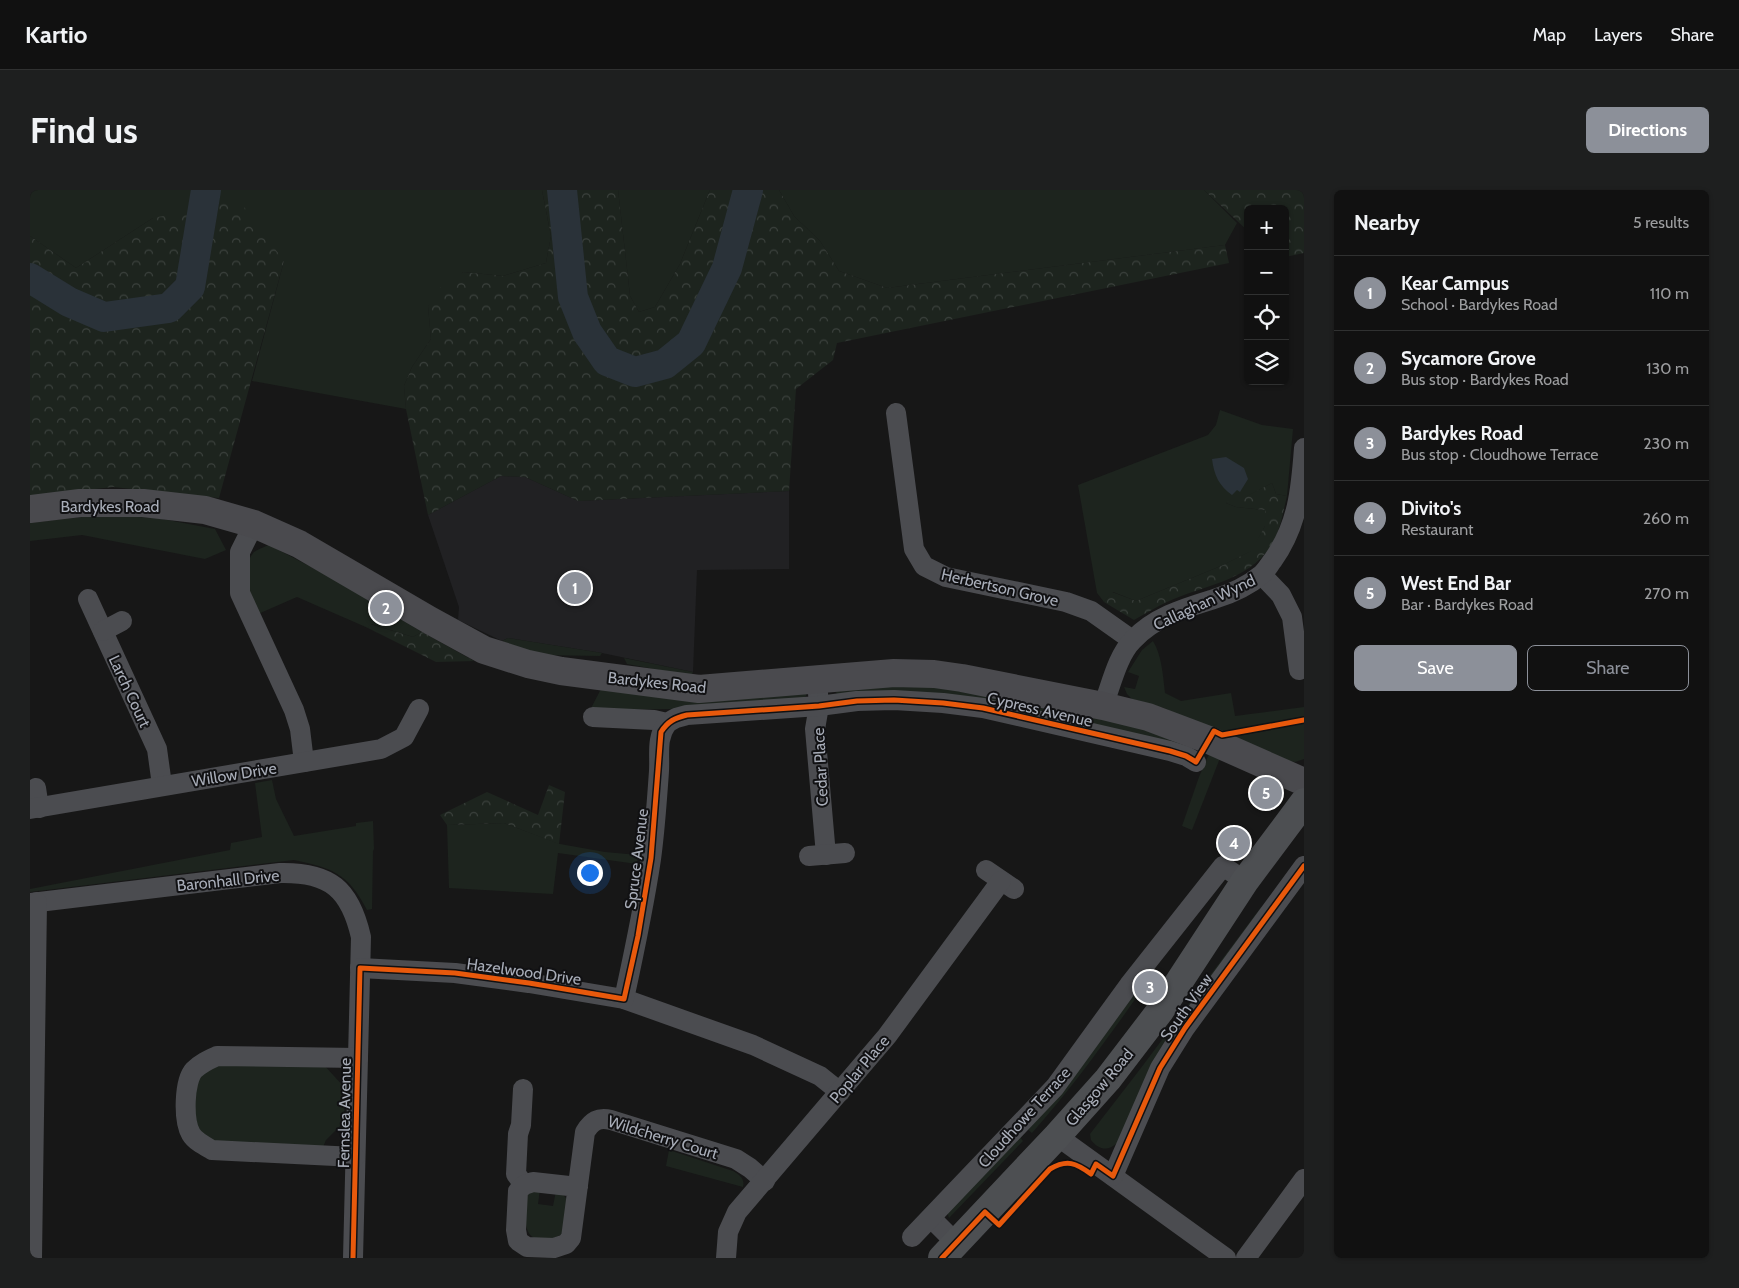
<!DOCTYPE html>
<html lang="en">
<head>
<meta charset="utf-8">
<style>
	:root { --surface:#111; --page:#1e1f1f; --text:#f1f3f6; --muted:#9c9d9f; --line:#303131; --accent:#8c9099 }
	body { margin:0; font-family:Cabin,sans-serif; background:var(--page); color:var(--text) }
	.controls { position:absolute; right:15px; top:15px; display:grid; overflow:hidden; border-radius:8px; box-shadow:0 1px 4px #0004 }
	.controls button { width:45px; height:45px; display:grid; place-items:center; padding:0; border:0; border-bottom:1px solid var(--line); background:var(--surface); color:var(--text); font:25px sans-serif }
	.you { position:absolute; left:559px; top:682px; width:18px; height:18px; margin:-12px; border:4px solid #fff; border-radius:50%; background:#1a73e8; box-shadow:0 0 0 8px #1a73e833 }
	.badge { display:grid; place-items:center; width:32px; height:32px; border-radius:50%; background:var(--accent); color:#fff; font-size:16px; font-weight:700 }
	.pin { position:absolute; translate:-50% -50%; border:2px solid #fff; box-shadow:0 1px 5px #0006 }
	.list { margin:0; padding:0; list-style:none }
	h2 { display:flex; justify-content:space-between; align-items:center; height:65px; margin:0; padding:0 20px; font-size:21px }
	h2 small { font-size:16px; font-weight:400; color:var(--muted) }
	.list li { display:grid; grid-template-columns:32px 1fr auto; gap:15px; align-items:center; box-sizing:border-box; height:75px; padding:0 20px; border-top:1px solid var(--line) }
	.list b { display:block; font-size:19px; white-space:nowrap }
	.list p { margin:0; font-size:16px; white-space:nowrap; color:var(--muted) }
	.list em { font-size:16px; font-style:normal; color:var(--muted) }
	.actions { display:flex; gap:10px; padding:15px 20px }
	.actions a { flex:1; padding:11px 0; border:1px solid var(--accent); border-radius:8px; text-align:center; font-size:18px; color:var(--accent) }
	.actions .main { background:var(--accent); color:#fff }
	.icon { flex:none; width:28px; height:28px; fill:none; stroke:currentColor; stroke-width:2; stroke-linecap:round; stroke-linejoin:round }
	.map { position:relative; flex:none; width:1274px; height:1068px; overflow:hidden; border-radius:8px }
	header { display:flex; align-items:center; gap:30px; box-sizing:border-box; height:70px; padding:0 25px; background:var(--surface); border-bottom:1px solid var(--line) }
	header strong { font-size:24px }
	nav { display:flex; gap:28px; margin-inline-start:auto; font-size:18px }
	.intro { display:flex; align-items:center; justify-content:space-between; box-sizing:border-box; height:120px; padding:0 30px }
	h1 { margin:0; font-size:35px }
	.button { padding:12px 22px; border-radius:8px; background:var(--accent); color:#fff; font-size:18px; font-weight:700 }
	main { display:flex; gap:30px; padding:0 30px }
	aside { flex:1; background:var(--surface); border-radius:8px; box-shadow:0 1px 4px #0004 }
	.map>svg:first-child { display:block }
</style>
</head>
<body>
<header>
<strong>Kartio</strong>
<nav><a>Map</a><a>Layers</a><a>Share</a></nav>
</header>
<div class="intro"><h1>Find us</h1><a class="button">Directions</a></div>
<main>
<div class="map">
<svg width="1274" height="1068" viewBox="0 0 1274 1068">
	<defs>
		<pattern id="forest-crowns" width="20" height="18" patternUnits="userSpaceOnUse" patternTransform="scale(1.25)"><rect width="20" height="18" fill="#1d241e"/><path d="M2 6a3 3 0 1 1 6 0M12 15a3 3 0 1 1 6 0" fill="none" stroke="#3b413d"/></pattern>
	</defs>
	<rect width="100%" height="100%" fill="#171717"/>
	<path fill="#212123" d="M 471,286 L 495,287 L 548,311 L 759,301 L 759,379 L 667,380 L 663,482 L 572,463 L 478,448 L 472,451 L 428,430 L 429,417 L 398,325 Z"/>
	<g fill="#1d241e">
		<path d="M 0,0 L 512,0 L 521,46 L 516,73 L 473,86 L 433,82 L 398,116 L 401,149 L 382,177 L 374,196 L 376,219 L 222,191 L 254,71 L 123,28 L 46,78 L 0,46 Z"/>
		<path d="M 588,0 L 680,0 L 650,74 L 625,117 L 609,122 L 600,106 Z"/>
		<path d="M 749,0 L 1174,0 L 1207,33 L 1195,55 L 857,98 L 809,81 L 790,51 L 764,26 Z"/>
		<path d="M 1190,220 L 1232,235 L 1263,239 L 1257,306 L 1246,304 L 1242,293 L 1216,307 L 1196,313 L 1206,317 L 1235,320 L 1235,336 L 1222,361 L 1191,376 L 1106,411 L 1083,402 L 1074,412 L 1067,403 L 1048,295 L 1178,245 L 1186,235 Z"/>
		<path d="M 69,325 L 127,328 L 185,339 L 196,360 L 175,369 L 52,345 L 0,351 L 0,333 Z"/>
		<path d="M 239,355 L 306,390 L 392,442 L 383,447 L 341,434 L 338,438 L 267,407 L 228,424 C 222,407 209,379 224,362 C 228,359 234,357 239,355 Z"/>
		<path d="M 478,448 L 572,463 L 570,466 L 509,465 L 472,451 Z"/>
		<path d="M 1123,451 C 1132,466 1133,486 1135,503 L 1151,511 L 1201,503 L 1205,526 L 1274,517 L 1274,569 L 1265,572 L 1258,571 L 1192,545 L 1134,518 L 1102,509 L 1097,504 L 1094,497 L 1105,499 L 1109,486 L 1098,482 L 1112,460 Z"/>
		<path d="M 594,468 L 663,482 L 662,484 L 651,484 L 597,474 Z"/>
		<path d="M 880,490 L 1101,530 L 1169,560 L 1097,543 L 810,506 L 806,503 L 808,497 Z"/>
		<path d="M 572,497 L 776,503 L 776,506 L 772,509 L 640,519 L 560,520 Z"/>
		<path d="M 1179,564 L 1190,568 L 1162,640 L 1152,636 L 1169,587 Z"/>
		<path d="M 242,590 L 246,609 L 264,646 L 326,636 L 326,633 L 343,631 L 344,659 L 343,661 L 342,719 L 337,720 C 318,683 302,678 264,670 L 0,702 L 0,699 L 200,660 L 201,653 L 232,647 L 225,593 Z"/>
		<path d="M 474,633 L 530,654 L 575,662 L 608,665 L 607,674 L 528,663 L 523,704 L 419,698 L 417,635 Z"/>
		<path d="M 1231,717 L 1233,720 L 1088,952 C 1078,962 1069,960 1061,950 L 1060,944 L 1111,878 Z"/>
		<path d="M 1102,805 L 1106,808 C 1073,855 1040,900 1002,943 L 996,938 Z"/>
		<path d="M 194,874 L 293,874 L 315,898 L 314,932 L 296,950 L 293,957 L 184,951 C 177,947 170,942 167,935 C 161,919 161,892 176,881 C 181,877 189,876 194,874 Z"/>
		<path d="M 989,946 L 993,951 L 919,1028 L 917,1022 Z"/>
		<path d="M 639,960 L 703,981 C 710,985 715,989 713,997 L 636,976 Z"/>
		<path d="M 510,999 L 508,1014 L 523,1016 L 526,1001 L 532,1003 L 538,1011 L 534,1042 C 524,1051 502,1055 497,1039 C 494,1030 496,1016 497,1007 L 499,1003 Z"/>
	</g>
	<g fill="url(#forest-crowns)">
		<path d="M 512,0 L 588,0 L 600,106 L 609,122 L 625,117 L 650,74 L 680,0 L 749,0 L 764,26 L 790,51 L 809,81 L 857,98 L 1195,55 L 1199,73 L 807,153 L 803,170 L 766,199 L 759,301 L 548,311 L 495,287 L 471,286 L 398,325 L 376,219 L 374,196 L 382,177 L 401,149 L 398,116 L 411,97 L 433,82 L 473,86 L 516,73 L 521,46 Z"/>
		<path d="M 1174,0 L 1274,0 L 1274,63 L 1255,67 L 1255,19 L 1218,19 L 1218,41 Z"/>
		<path d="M 209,10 L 254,71 L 189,308 L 83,297 L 0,306 L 0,46 L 46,78 L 123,28 Z"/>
		<path d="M 1242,293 L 1246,304 L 1257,306 C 1253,322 1250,342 1241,356 C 1217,392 1173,395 1137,412 C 1126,417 1115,424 1104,430 L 1074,412 L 1082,402 L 1106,411 L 1191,376 L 1221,361 L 1235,336 L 1235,320 L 1206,317 L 1196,313 L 1202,309 L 1217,306 Z"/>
		<path d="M 340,434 L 383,447 L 392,442 L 444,471 L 406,472 L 338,438 Z"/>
		<path d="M 519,595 L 535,602 L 529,654 L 474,633 L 417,635 L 410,625 L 457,602 L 508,625 Z"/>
	</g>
	<path fill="#2a3239" d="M 1196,267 L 1214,278 L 1218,289 L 1210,302 L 1207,300 L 1202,305 C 1189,296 1184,285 1182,269 Z"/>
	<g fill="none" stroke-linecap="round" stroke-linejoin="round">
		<g stroke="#2a3239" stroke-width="30">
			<path d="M 532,0 L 543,107 L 557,142 L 577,171 L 605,182 L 635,174 L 661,153 L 697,78 L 718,0"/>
			<path d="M 0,88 L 39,112 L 74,127 L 139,118 L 160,97 L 176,0"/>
		</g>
		<g stroke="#4b4c50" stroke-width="20">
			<path d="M 866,223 L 884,359 L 894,376 L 916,387 L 1036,412 L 1061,421 L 1102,450"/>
			<path d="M 224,334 L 210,362 L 210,403 L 264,520 L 270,539 L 274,572"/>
			<path d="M 1232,385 L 1251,405 L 1262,427 L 1269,480"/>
			<path d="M 58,409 L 127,559 L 132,595"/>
			<path d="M 73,441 L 92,431"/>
			<path d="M 788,503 L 789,516 L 785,539 L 796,665"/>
			<path d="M 1073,516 C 1081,496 1087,466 1103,450 C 1124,427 1155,418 1184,409 C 1200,404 1218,396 1231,385 C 1236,381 1239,375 1243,370 C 1268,335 1271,299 1274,258"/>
			<path d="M 563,527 L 624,530 L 637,533 L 646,528 L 657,525 L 789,516 L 827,511 L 864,510 L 913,513 L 953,518 L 1140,561 L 1156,566 L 1166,572"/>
			<path d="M 6,598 L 9,618"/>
			<path d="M 0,619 L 351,559 L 374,547 L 389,519"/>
			<path d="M 779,666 L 815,663"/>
			<path d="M 956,680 L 984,699"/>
			<path d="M 0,713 L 250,683 C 300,682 320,699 331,747 L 323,1068"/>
			<path d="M 330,778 L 425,783 L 499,793 L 594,809 L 723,855 L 790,886 L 810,902"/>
			<path d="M 594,809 C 604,763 614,716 621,669 C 625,640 627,610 629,581 C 630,563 626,549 637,533"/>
			<path d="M 493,899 L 491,935 L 488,944 L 486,984 L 494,995"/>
			<path d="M 1027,946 L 1196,1068"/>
			<path d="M 325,967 L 182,960 C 175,956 165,951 161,944 C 153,930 154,891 164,880 C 171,873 178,870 187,866 L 328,868"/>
			<path d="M 1083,986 L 1130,878 L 1155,838 L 1274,676"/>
			<path d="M 548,997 L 503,992 L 494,995 L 488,1001 L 486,1040 L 488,1051 L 497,1057 L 524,1058 L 536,1054 L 541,1048 L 555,942 C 562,931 568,927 581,930 L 706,969 L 720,978 L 735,991"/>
			<path d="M 901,1028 L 926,1053"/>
			<path d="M 882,1047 L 1025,897 L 1099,795 L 1193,676 L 1215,691"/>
			<path d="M 2,1068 L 7,712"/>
			<path d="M 696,1068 L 698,1042 L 707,1022 L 857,846 L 971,691"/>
			<path d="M 1216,1068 L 1274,989"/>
		</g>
		<path stroke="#4a4a4e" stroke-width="28" d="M 0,319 L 50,313 L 113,313 L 175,320 L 224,334 L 269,354 L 401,431 L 454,460 L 498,474 L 531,481 L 669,499 L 864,483 L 904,484 L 932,488 L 1073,516 L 1118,527 L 1179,550 L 1274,592"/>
		<path stroke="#4d4f52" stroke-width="28" d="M 912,1068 L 1027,946 L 1078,889 L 1130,821 L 1215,691 L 1274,612"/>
		<g stroke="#111113" stroke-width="8">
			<g id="cycleway">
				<path d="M 323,1068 L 330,778 L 425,783 L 499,793 L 594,809 L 608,746 L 621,668 L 631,542 C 638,531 645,528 657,525 L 789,516 L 827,511 L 864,510 L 913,513 L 953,518 L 1140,561 L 1156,566 L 1166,572 L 1184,541 L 1192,545 L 1274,530"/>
				<path d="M 912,1068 L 955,1022 L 969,1035 L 1020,979 C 1037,969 1046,973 1061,984 L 1066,974 L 1083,986 L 1130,878 L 1155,838 L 1274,676"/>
			</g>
		</g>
		<use href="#cycleway" stroke="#e8590c" stroke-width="5"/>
	</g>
	<g text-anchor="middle" stroke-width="4" stroke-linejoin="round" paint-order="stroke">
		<g font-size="16" fill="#a8adb8" stroke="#111113">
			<text x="80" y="322">Bardykes Road</text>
			<text transform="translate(970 397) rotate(13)" y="6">Herbertson Grove</text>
			<text transform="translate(1174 412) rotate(-25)" y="6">Callaghan Wynd</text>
			<text transform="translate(627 492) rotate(6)" y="6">Bardykes Road</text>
			<text transform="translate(100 501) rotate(65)" y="6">Larch Court</text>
			<text transform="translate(1010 519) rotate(13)" y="6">Cypress Avenue</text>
			<text transform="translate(790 577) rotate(-93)" y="6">Cedar Place</text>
			<text transform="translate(204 584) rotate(-9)" y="6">Willow Drive</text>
			<text transform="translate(606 669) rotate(-83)" y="6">Spruce Avenue</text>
			<text transform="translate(198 690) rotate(-6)" y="6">Baronhall Drive</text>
			<text transform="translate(494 781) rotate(8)" y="6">Hazelwood Drive</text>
			<text transform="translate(1156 817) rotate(-55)" y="6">South View</text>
			<text transform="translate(829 879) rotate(-50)" y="6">Poplar Place</text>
			<text transform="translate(1069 897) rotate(-50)" y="6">Glasgow Road</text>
			<text transform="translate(314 923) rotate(-89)" y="6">Fernslea Avenue</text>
			<text transform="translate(994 927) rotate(-48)" y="6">Cloudhowe Terrace</text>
			<text transform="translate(633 947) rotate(17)" y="6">Wildcherry Court</text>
		</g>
	</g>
</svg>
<div class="controls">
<button>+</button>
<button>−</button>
<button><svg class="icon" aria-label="locate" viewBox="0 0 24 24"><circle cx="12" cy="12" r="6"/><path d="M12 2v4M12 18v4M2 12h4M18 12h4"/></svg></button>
<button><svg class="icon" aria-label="layers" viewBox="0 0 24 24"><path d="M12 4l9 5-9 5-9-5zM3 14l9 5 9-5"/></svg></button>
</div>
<div class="you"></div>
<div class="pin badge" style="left:545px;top:398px">1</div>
<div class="pin badge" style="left:356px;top:418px">2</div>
<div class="pin badge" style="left:1120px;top:797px">3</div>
<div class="pin badge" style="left:1204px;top:653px">4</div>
<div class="pin badge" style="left:1236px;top:603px">5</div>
</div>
<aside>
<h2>Nearby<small>5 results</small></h2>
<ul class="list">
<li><span class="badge">1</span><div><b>Kear Campus</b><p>School · Bardykes Road</p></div><em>110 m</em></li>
<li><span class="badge">2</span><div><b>Sycamore Grove</b><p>Bus stop · Bardykes Road</p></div><em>130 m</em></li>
<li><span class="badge">3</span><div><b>Bardykes Road</b><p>Bus stop · Cloudhowe Terrace</p></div><em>230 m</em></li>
<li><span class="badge">4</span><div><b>Divito's</b><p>Restaurant</p></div><em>260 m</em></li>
<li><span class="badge">5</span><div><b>West End Bar</b><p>Bar · Bardykes Road</p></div><em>270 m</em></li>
</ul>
<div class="actions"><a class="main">Save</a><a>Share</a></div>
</aside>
</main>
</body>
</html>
